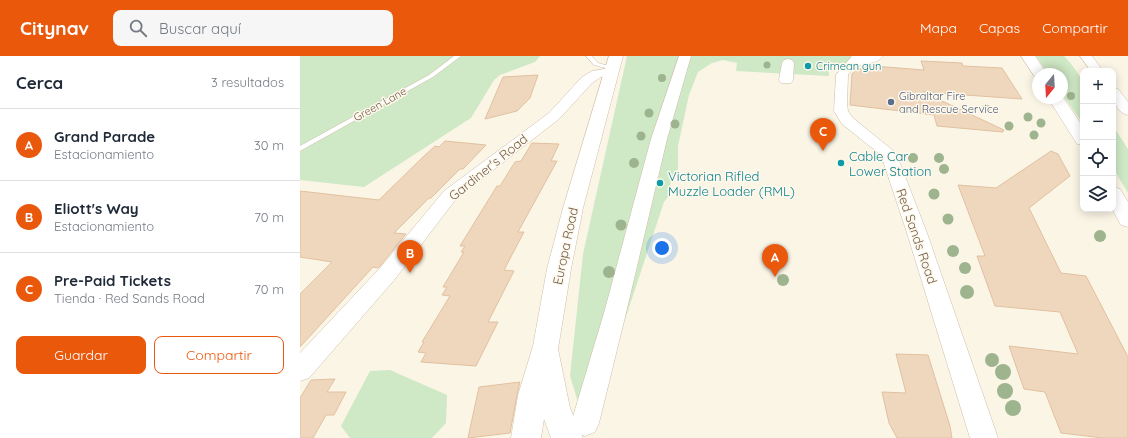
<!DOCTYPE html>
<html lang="es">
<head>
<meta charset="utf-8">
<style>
	:root { --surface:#fff; --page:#f6f6f7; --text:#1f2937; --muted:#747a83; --line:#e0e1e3; --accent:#ea580c }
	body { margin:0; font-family:Quicksand,sans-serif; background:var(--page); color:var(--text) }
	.controls { position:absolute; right:12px; top:12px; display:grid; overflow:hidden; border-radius:8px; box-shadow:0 2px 10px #0003 }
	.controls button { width:36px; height:36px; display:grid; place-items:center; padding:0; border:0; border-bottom:1px solid var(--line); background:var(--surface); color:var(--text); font:20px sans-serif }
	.compass { position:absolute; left:732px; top:12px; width:36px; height:36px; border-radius:50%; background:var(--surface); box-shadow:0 2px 10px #0003; rotate:198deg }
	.you { position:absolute; left:362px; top:192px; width:14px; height:14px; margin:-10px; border:3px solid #fff; border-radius:50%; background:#1a73e8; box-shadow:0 0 0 6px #1a73e833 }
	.badge { display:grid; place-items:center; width:26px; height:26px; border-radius:50%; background:var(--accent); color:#fff; font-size:13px; font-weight:700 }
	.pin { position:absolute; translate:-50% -33px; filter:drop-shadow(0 1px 2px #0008) }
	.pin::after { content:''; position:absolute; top:21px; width:14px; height:12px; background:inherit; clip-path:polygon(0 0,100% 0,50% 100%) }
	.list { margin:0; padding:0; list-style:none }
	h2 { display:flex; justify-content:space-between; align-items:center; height:52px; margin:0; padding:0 16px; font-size:17px }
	h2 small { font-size:13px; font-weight:400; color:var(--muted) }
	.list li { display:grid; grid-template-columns:26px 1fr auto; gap:12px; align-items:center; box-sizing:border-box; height:72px; padding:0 16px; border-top:1px solid var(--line) }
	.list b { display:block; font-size:15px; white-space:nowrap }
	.list p { margin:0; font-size:13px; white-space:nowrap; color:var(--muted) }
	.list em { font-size:13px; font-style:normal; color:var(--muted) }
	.actions { display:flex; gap:8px; padding:12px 16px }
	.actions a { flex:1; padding:9px 0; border:1px solid var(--accent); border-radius:8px; text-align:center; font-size:14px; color:var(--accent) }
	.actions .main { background:var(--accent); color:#fff }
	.icon { flex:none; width:22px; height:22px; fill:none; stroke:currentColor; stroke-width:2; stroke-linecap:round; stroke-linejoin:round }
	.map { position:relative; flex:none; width:828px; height:382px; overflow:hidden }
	header { display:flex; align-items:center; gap:24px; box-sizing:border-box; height:56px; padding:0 20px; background:var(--accent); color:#fff }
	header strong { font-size:19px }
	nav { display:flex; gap:22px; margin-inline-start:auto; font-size:14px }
	.search { width:280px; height:36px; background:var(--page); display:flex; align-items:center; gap:10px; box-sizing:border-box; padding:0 14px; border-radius:8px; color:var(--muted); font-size:15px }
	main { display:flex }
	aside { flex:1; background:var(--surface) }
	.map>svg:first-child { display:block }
</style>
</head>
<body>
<header>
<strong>Citynav</strong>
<div class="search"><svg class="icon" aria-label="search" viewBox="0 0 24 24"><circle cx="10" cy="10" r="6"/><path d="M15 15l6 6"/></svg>Buscar aquí</div>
<nav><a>Mapa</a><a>Capas</a><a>Compartir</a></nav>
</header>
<main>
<aside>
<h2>Cerca<small>3 resultados</small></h2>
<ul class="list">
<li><span class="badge">A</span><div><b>Grand Parade</b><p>Estacionamiento</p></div><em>30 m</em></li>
<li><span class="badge">B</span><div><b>Eliott's Way</b><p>Estacionamiento</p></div><em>70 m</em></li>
<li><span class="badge">C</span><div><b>Pre-Paid Tickets</b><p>Tienda · Red Sands Road</p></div><em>70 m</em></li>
</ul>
<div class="actions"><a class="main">Guardar</a><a>Compartir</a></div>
</aside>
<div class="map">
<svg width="828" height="382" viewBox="0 0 828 382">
	<rect width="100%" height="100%" fill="#fbf5e6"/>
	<g fill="#cfe8c5">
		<path d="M 0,0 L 240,0 L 235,6 L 200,19 L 194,24 L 171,62 L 64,131 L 0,124 Z"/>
		<path d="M 327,0 L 551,0 L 545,9 L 529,8 L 529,20 L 436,15 L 437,7 L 423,4 L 412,7 L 398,16 L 389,39 L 378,90 L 378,113 L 371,125 L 368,141 L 364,146 L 292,363 L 278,346 L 270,320 L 283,198 Z"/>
		<path d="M 736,0 L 764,0 L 772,9 L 783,25 L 783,68 L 762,38 L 762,18 L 748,18 Z"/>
		<path d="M 813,70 L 828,93 L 828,137 L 813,112 Z"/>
		<path d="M 90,314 L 147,339 L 146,367 L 132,382 L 50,382 L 41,370 L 70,315 Z"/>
	</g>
	<g fill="#efd7be" stroke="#e1c09f">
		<path d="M 621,5 L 662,7 L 663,10 L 702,12 L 722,43 L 623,36 L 704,74 L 703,76 L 637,70 L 634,59 L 550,49 L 552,18 L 556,14 L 573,10 L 624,14 Z"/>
		<path d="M 238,19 L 230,42 L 217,55 L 185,63 L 203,21 Z"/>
		<path d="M 145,85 L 186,89 L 163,113 L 160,113 L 131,142 L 129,142 L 94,177 L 106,178 L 80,210 L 78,212 L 73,211 L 0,291 L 0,238 L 32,206 L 0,201 L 0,135 L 79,144 L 123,101 L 135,90 L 139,91 Z"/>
		<path d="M 232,87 L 259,88 L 251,105 L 257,105 L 218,176 L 224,176 L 204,214 L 214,215 L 188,266 L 198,266 L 176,310 L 121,306 L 126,297 L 118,296 L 124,286 L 122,286 L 150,240 L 142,239 L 147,231 L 143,231 L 164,196 L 161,196 L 165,190 L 160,190 L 197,130 L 200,130 L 215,106 L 221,105 Z"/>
		<path d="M 751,95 L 758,98 L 770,120 L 729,152 L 761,217 L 786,220 L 828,301 L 828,382 L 803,382 L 761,377 L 745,336 L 724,333 L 709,290 L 778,298 L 760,256 L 695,250 L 677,200 L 685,200 L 658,129 L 696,132 Z"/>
		<path d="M 596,298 L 628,299 L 650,370 L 652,382 L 597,382 L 589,367 L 582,336 L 606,337 Z"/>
		<path d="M 35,323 L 27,336 L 46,336 L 34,359 L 26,359 L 13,382 L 0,382 L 0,342 L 11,324 Z"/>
		<path d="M 220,326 L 217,339 L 210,377 L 168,382 L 179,331 Z"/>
	</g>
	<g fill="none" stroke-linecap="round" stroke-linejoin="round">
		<g stroke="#cdbeac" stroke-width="1">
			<g id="lane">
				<path d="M 154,0 L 161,0 L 133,21 L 0,95 L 0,90 L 129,19 Z"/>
				<path d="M 286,0 L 292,0 L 298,7 L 316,12 L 313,14 L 294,9 Z"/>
			</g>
		</g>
		<g stroke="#cdbeac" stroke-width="1">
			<g id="street">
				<path d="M 379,0 L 391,0 L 367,83 L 326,257 L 299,367 L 295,376 L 285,380 L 275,376 L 271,367 L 304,257 L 351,83 Z"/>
				<path d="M 552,0 L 583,0 C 574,12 560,2 548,19 L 547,48 L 548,55 L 553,62 L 596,97 L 627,177 L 698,382 L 670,382 L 607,177 L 581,99 L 542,68 L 534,55 L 536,19 Z"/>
				<path d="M 780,0 L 792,0 L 803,15 L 791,15 Z"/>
				<path d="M 488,3 L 492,4 L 494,7 L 493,24 L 491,27 L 481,27 L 479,24 L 482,7 L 484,4 Z"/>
				<path d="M 311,12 L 316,13 L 317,16 L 316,19 L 301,21 L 292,27 L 259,63 L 156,143 L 95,223 L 9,322 L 0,325 L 0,297 L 81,211 L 144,135 L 249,57 L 282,21 L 292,15 Z"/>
				<path d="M 813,32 L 818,33 L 828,46 L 828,59 C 815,56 813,43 813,32 Z"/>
			</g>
		</g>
		<g stroke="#cfbfaa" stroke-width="1">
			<g id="secondary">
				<path d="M 309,0 L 323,0 L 283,152 L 271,213 L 258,293 L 270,352 L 283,382 L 251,382 L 244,363 L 241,382 L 211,382 L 218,339 L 233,290 L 247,213 L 263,152 Z"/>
				<path d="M 721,0 L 735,0 L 747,18 L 738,18 L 738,22 L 735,21 Z"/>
				<path d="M 762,40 L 783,71 L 783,89 L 777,88 L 748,42 L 762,42 Z"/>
				<path d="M 813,131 L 820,133 L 828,146 L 828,171 L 821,169 L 812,153 L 813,153 Z"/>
			</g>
		</g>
		<use href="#lane" fill="#fff" fill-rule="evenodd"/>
		<use href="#street" fill="#fff" fill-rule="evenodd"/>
		<use href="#secondary" fill="#fff" fill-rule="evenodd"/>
	</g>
	<g fill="#9eb48f">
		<circle cx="467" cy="9" r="3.5"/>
		<circle cx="362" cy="22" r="4"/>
		<circle cx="771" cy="40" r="4"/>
		<circle cx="686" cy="53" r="4.5"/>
		<circle cx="349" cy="57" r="4.5"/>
		<circle cx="728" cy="61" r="4.5"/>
		<circle cx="741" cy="67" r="4.5"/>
		<circle cx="375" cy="68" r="4.5"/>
		<circle cx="709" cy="70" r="4.5"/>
		<circle cx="734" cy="79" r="4.5"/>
		<circle cx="341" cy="80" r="4.5"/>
		<circle cx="613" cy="102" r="5"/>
		<circle cx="639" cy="102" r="5"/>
		<circle cx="334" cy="107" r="5"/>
		<circle cx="644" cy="113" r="5"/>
		<circle cx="634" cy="138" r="5.5"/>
		<circle cx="648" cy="163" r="5.5"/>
		<circle cx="321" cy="169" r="5.5"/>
		<circle cx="800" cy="180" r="6"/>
		<circle cx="653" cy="195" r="6"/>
		<circle cx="665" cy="212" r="6"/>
		<circle cx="309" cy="216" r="6"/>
		<circle cx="483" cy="224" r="6"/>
		<circle cx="667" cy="236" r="7"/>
		<circle cx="692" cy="304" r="7"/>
		<circle cx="703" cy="316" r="8"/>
		<circle cx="705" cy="335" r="8"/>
		<circle cx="713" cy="352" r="8"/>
	</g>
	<g fill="#0f9aa8" stroke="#fef9ec" stroke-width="1.5">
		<circle cx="508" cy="10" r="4"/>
		<circle cx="541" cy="107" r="4"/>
		<circle cx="360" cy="127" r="4"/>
	</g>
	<circle fill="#5c6f8a" stroke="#fef9ec" stroke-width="1.5" cx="591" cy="46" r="4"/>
	<g text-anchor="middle" stroke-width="3" stroke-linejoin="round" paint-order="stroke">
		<g font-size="11" fill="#0d838f" stroke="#fef9ec" text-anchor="start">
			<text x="516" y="14">Crimean gun</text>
		</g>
		<g font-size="11" fill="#4e5e75" stroke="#fef9ec" text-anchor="start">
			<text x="599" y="44">Gibraltar Fire<tspan x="599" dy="13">and Rescue Service</tspan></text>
		</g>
		<g font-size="11" fill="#735e4c" stroke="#fef9ec">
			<text transform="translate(80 48) rotate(-29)" y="4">Green Lane</text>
		</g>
		<g font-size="13" fill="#0d838f" stroke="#fef9ec" text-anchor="start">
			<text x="549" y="105">Cable Car<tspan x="549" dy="15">Lower Station</tspan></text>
			<text x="368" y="125">Victorian Rifled<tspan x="368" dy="15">Muzzle Loader (RML)</tspan></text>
		</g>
		<g font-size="13" fill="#735e4c" stroke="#fef9ec">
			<text transform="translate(188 111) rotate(-39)" y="5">Gardiner's Road</text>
			<text transform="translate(617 180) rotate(71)" y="5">Red Sands Road</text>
			<text transform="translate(265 190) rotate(-78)" y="5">Europa Road</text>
		</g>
	</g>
</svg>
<div class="controls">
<button>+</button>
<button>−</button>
<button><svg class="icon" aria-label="locate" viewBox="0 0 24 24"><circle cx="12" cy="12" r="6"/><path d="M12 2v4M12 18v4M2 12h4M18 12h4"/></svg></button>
<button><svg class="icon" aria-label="layers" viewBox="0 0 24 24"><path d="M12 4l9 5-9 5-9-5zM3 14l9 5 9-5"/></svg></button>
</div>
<svg class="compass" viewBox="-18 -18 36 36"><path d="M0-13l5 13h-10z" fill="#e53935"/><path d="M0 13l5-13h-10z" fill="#747a83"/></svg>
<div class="you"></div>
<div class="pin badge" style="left:475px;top:221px">A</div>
<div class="pin badge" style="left:110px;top:217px">B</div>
<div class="pin badge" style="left:523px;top:95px">C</div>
</div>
</main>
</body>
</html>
